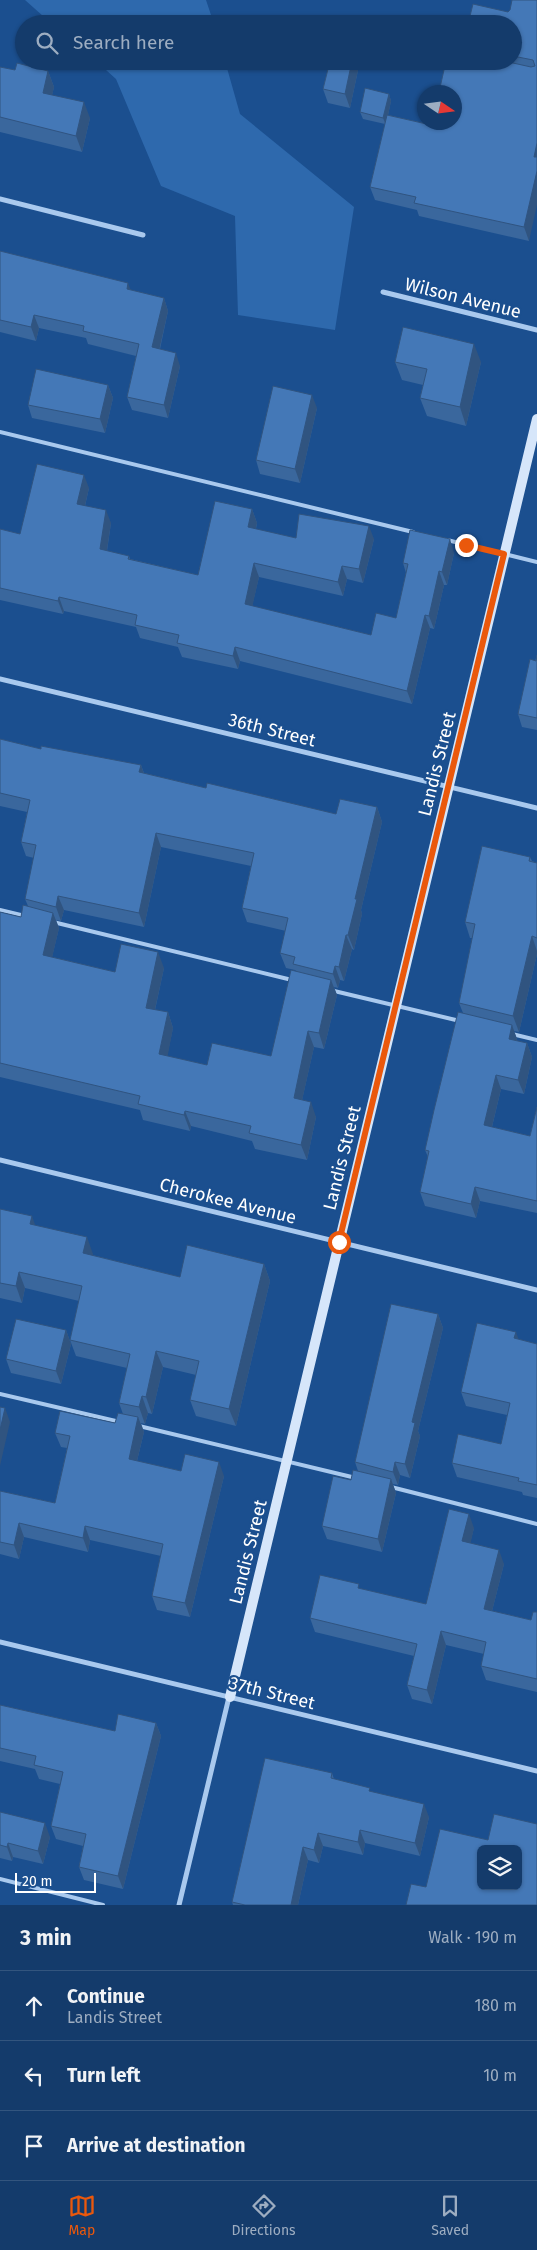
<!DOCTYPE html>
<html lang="en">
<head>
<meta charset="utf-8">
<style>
	:root { --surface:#143b6b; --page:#1d4271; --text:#f1f3f6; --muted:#9dadc1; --line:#33557e; --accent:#ea580c }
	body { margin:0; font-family:"Fira Sans",sans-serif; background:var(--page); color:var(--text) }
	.controls { position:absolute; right:15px; bottom:15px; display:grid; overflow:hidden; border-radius:8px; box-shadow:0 1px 4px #0004 }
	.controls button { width:45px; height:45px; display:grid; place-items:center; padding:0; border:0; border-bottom:1px solid var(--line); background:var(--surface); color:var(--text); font:25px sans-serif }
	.compass { position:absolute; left:417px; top:85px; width:45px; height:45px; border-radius:50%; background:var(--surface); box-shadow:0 1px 4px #0004; rotate:103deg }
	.scale { position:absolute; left:15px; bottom:12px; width:81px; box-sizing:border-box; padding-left:5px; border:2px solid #fff; border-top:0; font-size:14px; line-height:18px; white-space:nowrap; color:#fff; -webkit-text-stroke:4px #1b4f8f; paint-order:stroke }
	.stop { position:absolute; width:15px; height:15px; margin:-11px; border:4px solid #ea580c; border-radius:50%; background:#fff }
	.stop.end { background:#ea580c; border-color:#fff; box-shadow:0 1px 5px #0008 }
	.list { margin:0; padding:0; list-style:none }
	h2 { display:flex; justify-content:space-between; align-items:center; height:65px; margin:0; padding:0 20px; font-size:21px }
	h2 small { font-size:16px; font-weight:400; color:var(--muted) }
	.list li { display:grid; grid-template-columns:32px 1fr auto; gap:15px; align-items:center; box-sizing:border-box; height:70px; padding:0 20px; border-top:1px solid var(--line) }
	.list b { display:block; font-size:19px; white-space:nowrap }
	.list p { margin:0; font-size:16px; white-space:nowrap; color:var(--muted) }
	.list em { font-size:16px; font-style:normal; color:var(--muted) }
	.icon { flex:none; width:28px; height:28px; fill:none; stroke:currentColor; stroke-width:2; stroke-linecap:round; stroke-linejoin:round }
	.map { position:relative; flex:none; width:537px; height:1905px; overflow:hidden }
	.search { position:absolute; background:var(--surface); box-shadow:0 1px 4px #0004; left:15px; right:15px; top:15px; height:55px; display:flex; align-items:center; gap:12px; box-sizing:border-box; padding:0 18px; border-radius:28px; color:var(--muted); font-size:19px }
	.sheet { height:275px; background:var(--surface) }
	nav { display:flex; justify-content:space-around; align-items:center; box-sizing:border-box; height:70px; border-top:1px solid var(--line); background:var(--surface); font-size:14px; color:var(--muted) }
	nav a { display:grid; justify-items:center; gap:2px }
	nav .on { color:var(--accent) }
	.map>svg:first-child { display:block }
</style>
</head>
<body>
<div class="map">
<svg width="537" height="1905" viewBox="0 0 537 1905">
	<rect width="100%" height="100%" fill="#1b4f8f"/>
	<g fill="#2e69ad">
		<path d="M 25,0 L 206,0 L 214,24 L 52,24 Z"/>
		<path d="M 96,61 L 225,61 L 240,114 L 354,207 L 335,330 L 238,315 L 235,216 L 161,186 L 116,79 Z"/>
	</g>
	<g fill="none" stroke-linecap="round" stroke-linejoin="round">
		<g stroke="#a9c9ee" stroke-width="4">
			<path d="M 279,20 L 297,24"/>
			<path d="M 0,432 L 413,532"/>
			<path d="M 447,540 L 537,562"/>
			<path d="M 0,910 L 25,916"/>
			<path d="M 53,922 L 292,980"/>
			<path d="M 330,990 L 460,1021"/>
			<path d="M 512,1034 L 537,1040"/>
			<path d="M 0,1394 L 120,1422"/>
			<path d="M 139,1426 L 356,1478"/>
			<path d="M 391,1487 L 537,1524"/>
			<path d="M 0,1879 L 103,1905"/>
		</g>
		<g stroke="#a9c9ee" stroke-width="5">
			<path d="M 0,199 L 143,235"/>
			<path d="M 383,292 L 537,330"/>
			<path d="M 0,679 L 537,808"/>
			<path d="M 0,1160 L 537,1290"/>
			<path d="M 0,1642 L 537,1771"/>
			<path d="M 179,1905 L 229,1697"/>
		</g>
		<path stroke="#d6e6fa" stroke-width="10" d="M 230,1697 L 537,419"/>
	</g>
	<g fill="#3a679d" fill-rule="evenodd">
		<path d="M 537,0 L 529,241 L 419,216 L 417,210 L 375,200 L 370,187 L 385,124 L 363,119 L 360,112 L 389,94 L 391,101 L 388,115 L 431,125 L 459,61 L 513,61 L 513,24 L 508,12 Z"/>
		<path d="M 330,61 L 360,61 L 350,108 L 328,103 L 323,89 Z"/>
		<path d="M 0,67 L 15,70 L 48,71 L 54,87 L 52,95 L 90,118 L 82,152 L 0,132 Z"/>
		<path d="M 0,251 L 131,290 L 164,298 L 168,311 L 160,349 L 180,366 L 168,418 L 132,410 L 127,397 L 136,356 L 88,344 L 86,338 L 39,328 L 36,341 L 0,332 Z"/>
		<path d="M 395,362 L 481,362 L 466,426 L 427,416 L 420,398 L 423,385 L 402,380 Z"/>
		<path d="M 108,385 L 113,398 L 105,433 L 32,418 L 28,405 Z"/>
		<path d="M 317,408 L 300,483 L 260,474 L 256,460 Z"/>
		<path d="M 89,488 L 85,506 L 111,523 L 107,551 L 129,556 L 130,559 L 198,575 L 252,509 L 257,523 L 256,529 L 296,538 L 374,539 L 363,583 L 347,579 L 343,596 L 259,577 L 252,606 L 371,635 L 396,618 L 406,573 L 403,563 L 454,553 L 447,585 L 444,585 L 434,629 L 430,628 L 412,704 L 240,661 L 238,669 L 182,657 L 178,647 L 140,638 L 136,627 L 64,611 L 63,614 L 0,600 L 0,529 L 20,534 Z"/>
		<path d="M 537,655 L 537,730 L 522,727 L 518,714 Z"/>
		<path d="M 0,739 L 41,749 L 141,765 L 144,773 L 206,788 L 336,814 L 377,807 L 382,822 L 361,910 L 362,914 L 354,950 L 352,949 L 344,981 L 340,980 L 338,988 L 334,987 L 337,995 L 324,1049 L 314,1047 L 302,1100 L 316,1117 L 307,1160 L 255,1149 L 252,1141 L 191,1126 L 190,1131 L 143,1120 L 140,1110 L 0,1077 L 0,912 L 21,917 L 28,906 L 25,899 L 34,858 L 26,856 L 21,842 L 27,812 L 0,806 ZM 161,847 L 251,866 L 242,908 L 247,922 L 286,931 L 280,953 L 286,968 L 295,970 L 296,971 L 271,1056 L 207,1065 L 167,1056 L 173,1028 L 168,1012 L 155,1010 L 164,968 L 115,972 L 52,957 L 59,928 L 56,920 L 61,921 L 64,910 L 144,927 Z"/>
		<path d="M 530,857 L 532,861 L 537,863 L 537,954 L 519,1032 L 514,1031 L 517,1039 L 517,1041 L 527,1043 L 532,1057 L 524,1094 L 501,1089 L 492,1127 L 530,1136 L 537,1107 L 537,1213 L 480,1201 L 476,1218 L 425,1206 L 420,1192 L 428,1157 L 425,1150 L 463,1013 L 459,1003 L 473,938 L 470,938 L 465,922 Z"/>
		<path d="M 0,1209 L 35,1225 L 93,1254 L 92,1255 L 180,1277 L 264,1264 L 270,1281 L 236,1426 L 196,1416 L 190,1400 L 196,1375 L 163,1367 L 152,1414 L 148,1413 L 145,1424 L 141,1423 L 144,1432 L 137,1461 L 181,1471 L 224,1476 L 190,1617 L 157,1610 L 152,1596 L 161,1556 L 90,1540 L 88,1552 L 24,1537 L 19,1559 L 0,1554 L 0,1491 L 55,1503 L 67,1448 L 61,1447 L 55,1433 L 115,1423 L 123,1414 L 119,1403 L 127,1368 L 76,1356 L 70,1340 L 79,1301 L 25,1288 L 22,1303 L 0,1298 Z"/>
		<path d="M 438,1314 L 443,1328 L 418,1431 L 420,1436 L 410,1478 L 400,1475 L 398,1485 L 393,1484 L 396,1493 L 382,1552 L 327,1539 L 322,1526 L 351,1480 L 358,1471 L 355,1462 Z"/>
		<path d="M 66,1330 L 71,1344 L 61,1384 L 11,1373 L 6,1359 Z"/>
		<path d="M 518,1339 L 537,1344 L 537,1498 L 523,1495 L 522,1492 L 457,1477 L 452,1463 L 501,1444 L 507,1415 L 466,1406 L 461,1392 Z"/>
		<path d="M 474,1528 L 470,1543 L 504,1564 L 492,1611 L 531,1620 L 537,1612 L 537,1692 L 486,1680 L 481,1666 L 484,1654 L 446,1645 L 432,1704 L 412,1699 L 407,1685 L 414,1656 L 315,1632 L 310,1618 L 361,1589 L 426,1604 Z"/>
		<path d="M 0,1705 L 115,1731 L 156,1723 L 161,1736 L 123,1889 L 84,1880 L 79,1867 L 83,1846 L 56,1839 L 51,1826 L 60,1784 L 39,1779 L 35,1769 L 0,1761 Z"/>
		<path d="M 332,1773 L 334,1779 L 372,1792 L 429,1817 L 420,1856 L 365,1843 L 363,1855 L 323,1846 L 319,1863 L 308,1860 L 298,1905 L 233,1905 L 232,1902 Z"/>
		<path d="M 0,1812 L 50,1837 L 43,1864 L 13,1857 L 12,1861 L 0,1858 Z"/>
	</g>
	<g fill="#305480">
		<path d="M 352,61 L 360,61 L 350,108 L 345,94 Z"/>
		<path d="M 48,71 L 54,87 L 49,109 L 43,93 Z"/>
		<path d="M 389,94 L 391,101 L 386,125 L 383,118 Z"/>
		<path d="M 84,102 L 90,118 L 82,152 L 76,136 Z"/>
		<path d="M 537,143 L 537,165 L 534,157 Z"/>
		<path d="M 537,171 L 537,205 L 529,241 L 524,227 Z"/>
		<path d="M 128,283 L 133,296 L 127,289 Z"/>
		<path d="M 164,298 L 168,311 L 157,360 L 152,347 Z"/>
		<path d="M 34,315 L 39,328 L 36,341 L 31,327 Z"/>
		<path d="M 474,344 L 481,362 L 466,426 L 460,407 Z"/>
		<path d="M 176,353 L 180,366 L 168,418 L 164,405 Z"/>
		<path d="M 108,385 L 113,398 L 105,433 L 100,419 Z"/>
		<path d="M 312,395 L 317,408 L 300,483 L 295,469 Z"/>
		<path d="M 84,475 L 89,488 L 82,518 L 77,504 Z"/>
		<path d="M 252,509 L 257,523 L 253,541 L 248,527 Z"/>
		<path d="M 106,510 L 111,523 L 105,563 L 100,549 Z"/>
		<path d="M 369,526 L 374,539 L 363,583 L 359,569 Z"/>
		<path d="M 450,539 L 454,553 L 447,585 L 442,572 Z"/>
		<path d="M 254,563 L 259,577 L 250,617 L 245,604 Z"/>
		<path d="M 342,566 L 347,579 L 343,596 L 338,582 Z"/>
		<path d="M 439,571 L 444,585 L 434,629 L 429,616 Z"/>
		<path d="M 59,597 L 64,611 L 63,614 L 58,601 Z"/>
		<path d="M 425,615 L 430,628 L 412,704 L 407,691 Z"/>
		<path d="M 235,647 L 240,661 L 238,669 L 233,656 Z"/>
		<path d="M 141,765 L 146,780 L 139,772 Z"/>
		<path d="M 377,807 L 382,822 L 361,910 L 362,914 L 354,950 L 348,935 L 355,899 Z"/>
		<path d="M 156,833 L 161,847 L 144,927 L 139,913 Z"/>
		<path d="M 58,896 L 64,910 L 61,921 L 56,907 Z"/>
		<path d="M 53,913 L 59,928 L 49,971 L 43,955 Z"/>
		<path d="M 346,935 L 352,949 L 344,981 L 339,967 Z"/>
		<path d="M 532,936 L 537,951 L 537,954 L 519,1032 L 513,1016 Z"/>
		<path d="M 158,952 L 164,968 L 152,1023 L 146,1008 Z"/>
		<path d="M 335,966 L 340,980 L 338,988 L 333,974 Z"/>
		<path d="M 331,980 L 337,995 L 324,1049 L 319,1033 Z"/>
		<path d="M 168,1012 L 173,1028 L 165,1070 L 159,1054 Z"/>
		<path d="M 512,1025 L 517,1039 L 514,1053 L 509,1039 Z"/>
		<path d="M 308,1031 L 314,1047 L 299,1114 L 294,1098 Z"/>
		<path d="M 527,1043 L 532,1057 L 524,1094 L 518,1080 Z"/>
		<path d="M 496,1075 L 501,1089 L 489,1139 L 484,1125 Z"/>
		<path d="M 311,1102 L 316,1117 L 307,1160 L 301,1145 Z"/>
		<path d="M 185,1111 L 191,1126 L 190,1131 L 184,1115 Z"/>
		<path d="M 475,1187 L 480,1201 L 476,1218 L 471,1204 Z"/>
		<path d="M 32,1216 L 38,1233 L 30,1224 Z"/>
		<path d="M 87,1237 L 93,1254 L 89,1270 L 83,1253 Z"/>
		<path d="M 264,1264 L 270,1281 L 236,1426 L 229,1409 Z"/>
		<path d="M 19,1272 L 25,1288 L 22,1303 L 16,1286 Z"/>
		<path d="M 438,1314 L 443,1328 L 418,1431 L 420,1436 L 410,1478 L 405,1464 L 412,1422 Z"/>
		<path d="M 66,1330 L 71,1344 L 61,1384 L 56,1371 Z"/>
		<path d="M 516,1332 L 521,1346 L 514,1338 Z"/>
		<path d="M 156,1351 L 163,1367 L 152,1414 L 146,1397 Z"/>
		<path d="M 142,1396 L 148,1413 L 145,1424 L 139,1407 Z"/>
		<path d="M 5,1408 L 10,1422 L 0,1466 L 0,1430 Z"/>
		<path d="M 138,1417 L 144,1432 L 134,1473 L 129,1459 Z"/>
		<path d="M 219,1462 L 224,1476 L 190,1617 L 185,1603 Z"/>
		<path d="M 395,1462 L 400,1475 L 398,1485 L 393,1472 Z"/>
		<path d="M 391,1479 L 396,1493 L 382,1552 L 378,1539 Z"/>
		<path d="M 469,1514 L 474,1528 L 468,1555 L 462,1541 Z"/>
		<path d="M 19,1523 L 24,1537 L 19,1559 L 14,1545 Z"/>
		<path d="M 85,1526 L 90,1540 L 88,1552 L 83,1538 Z"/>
		<path d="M 499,1550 L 504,1564 L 489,1623 L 484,1609 Z"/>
		<path d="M 441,1631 L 446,1645 L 432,1704 L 427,1690 Z"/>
		<path d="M 156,1723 L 161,1736 L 123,1889 L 118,1876 Z"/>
		<path d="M 424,1804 L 429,1817 L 420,1856 L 415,1843 Z"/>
		<path d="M 45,1823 L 50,1837 L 43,1864 L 38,1851 Z"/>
		<path d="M 360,1830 L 365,1843 L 363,1855 L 358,1842 Z"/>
		<path d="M 318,1833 L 323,1846 L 319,1863 L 314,1850 Z"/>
		<path d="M 8,1843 L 13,1857 L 12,1861 L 7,1847 Z"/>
		<path d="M 303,1847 L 308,1860 L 298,1905 L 291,1905 Z"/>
	</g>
	<g fill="#4478b7" stroke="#305480" fill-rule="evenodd">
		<path d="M 512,0 L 537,0 L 537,143 L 534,157 L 537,157 L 537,171 L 524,227 L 414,203 L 416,197 L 370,187 L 387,115 L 431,125 L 432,122 L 454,122 L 454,92 L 439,92 L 446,61 L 459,64 L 459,61 L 504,61 L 531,67 L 535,66 L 533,60 L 513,56 L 513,24 L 468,24 L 473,4 L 508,12 L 510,10 Z"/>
		<path d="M 330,61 L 352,61 L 345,94 L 323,89 Z"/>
		<path d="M 17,63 L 48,71 L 43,93 L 84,102 L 76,136 L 0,117 L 0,67 L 15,70 Z"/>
		<path d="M 365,88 L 389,94 L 383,118 L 360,112 Z"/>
		<path d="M 0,251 L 128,283 L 127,289 L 164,298 L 152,347 L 176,353 L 164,405 L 127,397 L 139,344 L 83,331 L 84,326 L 34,315 L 31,327 L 0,320 Z"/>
		<path d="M 403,327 L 474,344 L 460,407 L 420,398 L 427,369 L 395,362 Z"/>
		<path d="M 36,369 L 108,385 L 100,419 L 28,405 Z"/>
		<path d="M 273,386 L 312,395 L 295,469 L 256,460 Z"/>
		<path d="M 37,464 L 84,475 L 77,504 L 106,510 L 100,549 L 129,556 L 128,559 L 198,575 L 215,501 L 252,509 L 248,527 L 296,538 L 299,514 L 369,526 L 359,569 L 342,566 L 338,582 L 254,563 L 245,604 L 371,635 L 376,613 L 396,618 L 408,564 L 403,563 L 410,530 L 450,539 L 442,572 L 439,571 L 429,616 L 425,615 L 407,691 L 235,647 L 233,656 L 177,643 L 179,635 L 135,625 L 137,615 L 59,597 L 58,601 L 0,588 L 0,529 L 20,534 Z"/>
		<path d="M 537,655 L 537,718 L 518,714 L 530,659 L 536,661 Z"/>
		<path d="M 0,739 L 41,749 L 41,746 L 141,765 L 139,772 L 206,788 L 207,783 L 336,814 L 340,799 L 377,807 L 355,899 L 357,899 L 348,935 L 346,935 L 339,967 L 335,966 L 333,974 L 293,964 L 295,957 L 280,953 L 288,918 L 242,908 L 254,853 L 156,833 L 139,913 L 58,896 L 56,907 L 25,899 L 36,845 L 21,842 L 30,800 L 0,793 Z"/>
		<path d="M 482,846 L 530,857 L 529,861 L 537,863 L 537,938 L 532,936 L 513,1016 L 459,1003 L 475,924 L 465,922 Z"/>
		<path d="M 23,905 L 53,913 L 43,955 L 115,972 L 121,944 L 158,952 L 146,1008 L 168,1012 L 159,1054 L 207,1065 L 212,1043 L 271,1056 L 291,970 L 331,980 L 319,1033 L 308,1031 L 294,1098 L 311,1102 L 301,1145 L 249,1133 L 251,1126 L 185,1111 L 184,1115 L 138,1104 L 140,1096 L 0,1063 L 0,912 L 21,917 Z"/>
		<path d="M 458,1012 L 512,1025 L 509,1039 L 527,1043 L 518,1080 L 496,1075 L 484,1125 L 530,1136 L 537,1107 L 537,1201 L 475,1187 L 471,1204 L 420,1192 L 429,1151 L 425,1150 L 434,1110 Z"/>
		<path d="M 0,1209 L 32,1216 L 30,1224 L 87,1237 L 83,1253 L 180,1277 L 187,1245 L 264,1264 L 229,1409 L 190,1400 L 199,1361 L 156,1351 L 146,1397 L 142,1396 L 139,1407 L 119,1403 L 130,1354 L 70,1340 L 82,1286 L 19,1272 L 16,1286 L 0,1283 Z"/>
		<path d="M 391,1304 L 438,1314 L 412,1422 L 415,1423 L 405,1464 L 395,1462 L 393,1472 L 355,1462 Z"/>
		<path d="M 16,1319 L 66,1330 L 56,1371 L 6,1359 Z"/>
		<path d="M 477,1323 L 516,1332 L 514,1338 L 537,1344 L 537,1485 L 518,1481 L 519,1478 L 452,1463 L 458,1434 L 501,1444 L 510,1403 L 461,1392 Z"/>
		<path d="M 0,1407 L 5,1408 L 0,1430 Z"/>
		<path d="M 60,1411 L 115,1423 L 118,1413 L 138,1417 L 129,1459 L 181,1471 L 185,1454 L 219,1462 L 185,1603 L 152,1596 L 163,1544 L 85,1526 L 83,1538 L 19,1523 L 14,1545 L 0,1542 L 0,1491 L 55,1503 L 70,1436 L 55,1433 Z"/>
		<path d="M 353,1470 L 391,1479 L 378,1539 L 322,1526 L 333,1476 L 351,1480 Z"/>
		<path d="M 449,1509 L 469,1514 L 462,1541 L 499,1550 L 484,1609 L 531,1620 L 533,1612 L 537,1612 L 537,1679 L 481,1666 L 486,1642 L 441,1631 L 427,1690 L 407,1685 L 417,1644 L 310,1618 L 320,1575 L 359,1584 L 358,1588 L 426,1604 Z"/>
		<path d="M 0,1705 L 115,1731 L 118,1714 L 156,1723 L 118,1876 L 79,1867 L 86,1834 L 51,1826 L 63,1772 L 34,1765 L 36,1756 L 0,1748 Z"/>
		<path d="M 265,1758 L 332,1773 L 331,1778 L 370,1788 L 369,1791 L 424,1804 L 415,1843 L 360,1830 L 358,1842 L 318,1833 L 314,1850 L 303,1847 L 291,1905 L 245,1905 L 232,1902 Z"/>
		<path d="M 0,1812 L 45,1823 L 38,1851 L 8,1843 L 7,1847 L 0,1845 Z"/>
		<path d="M 494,1814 L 537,1824 L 537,1905 L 406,1905 L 411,1884 L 426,1887 L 440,1829 L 488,1840 ZM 481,1849 L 518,1849 L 518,1886 L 481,1886 Z"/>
	</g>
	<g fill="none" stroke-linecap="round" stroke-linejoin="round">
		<path stroke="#ea580c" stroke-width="6" d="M 339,1242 L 504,554 L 466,545"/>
	</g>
	<g text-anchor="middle" stroke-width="4.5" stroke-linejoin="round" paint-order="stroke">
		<g font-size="18" fill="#fff" stroke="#1b4f8f">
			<text transform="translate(463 298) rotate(14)" y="6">Wilson Avenue</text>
			<text transform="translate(272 730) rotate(14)" y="6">36th Street</text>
			<text transform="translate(437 764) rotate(-76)" y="6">Landis Street</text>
			<text transform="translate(342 1158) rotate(-76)" y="6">Landis Street</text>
			<text transform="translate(228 1201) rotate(14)" y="6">Cherokee Avenue</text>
			<text transform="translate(248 1552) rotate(-76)" y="6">Landis Street</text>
			<text transform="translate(272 1693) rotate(14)" y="6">37th Street</text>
		</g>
	</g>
</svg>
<div class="controls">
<button><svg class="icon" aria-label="layers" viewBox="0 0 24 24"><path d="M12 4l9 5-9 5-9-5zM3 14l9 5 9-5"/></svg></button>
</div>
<svg class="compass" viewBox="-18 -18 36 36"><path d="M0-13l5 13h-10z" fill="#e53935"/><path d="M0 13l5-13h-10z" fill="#9dadc1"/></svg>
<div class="scale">20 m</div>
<div class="stop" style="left:339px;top:1242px"></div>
<div class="stop end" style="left:466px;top:545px"></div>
<div class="search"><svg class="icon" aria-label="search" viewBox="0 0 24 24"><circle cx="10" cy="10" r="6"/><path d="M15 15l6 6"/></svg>Search here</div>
</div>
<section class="sheet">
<h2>3 min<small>Walk · 190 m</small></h2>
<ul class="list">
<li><svg class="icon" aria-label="ahead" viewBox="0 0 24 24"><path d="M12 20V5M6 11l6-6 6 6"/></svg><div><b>Continue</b><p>Landis Street</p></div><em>180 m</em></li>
<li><svg class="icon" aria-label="left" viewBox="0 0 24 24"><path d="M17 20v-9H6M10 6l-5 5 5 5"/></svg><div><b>Turn left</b></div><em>10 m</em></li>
<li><svg class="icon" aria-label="arrive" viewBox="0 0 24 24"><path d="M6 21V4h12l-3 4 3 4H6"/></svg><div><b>Arrive at destination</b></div></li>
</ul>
</section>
<nav>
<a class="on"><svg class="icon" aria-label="map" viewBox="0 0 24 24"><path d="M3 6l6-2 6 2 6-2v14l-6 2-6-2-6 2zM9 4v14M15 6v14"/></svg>Map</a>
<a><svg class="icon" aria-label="directions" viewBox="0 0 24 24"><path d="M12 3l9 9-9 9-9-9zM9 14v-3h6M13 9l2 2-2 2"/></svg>Directions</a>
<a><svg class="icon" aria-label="saved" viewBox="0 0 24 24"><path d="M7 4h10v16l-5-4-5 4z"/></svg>Saved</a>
</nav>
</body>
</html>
